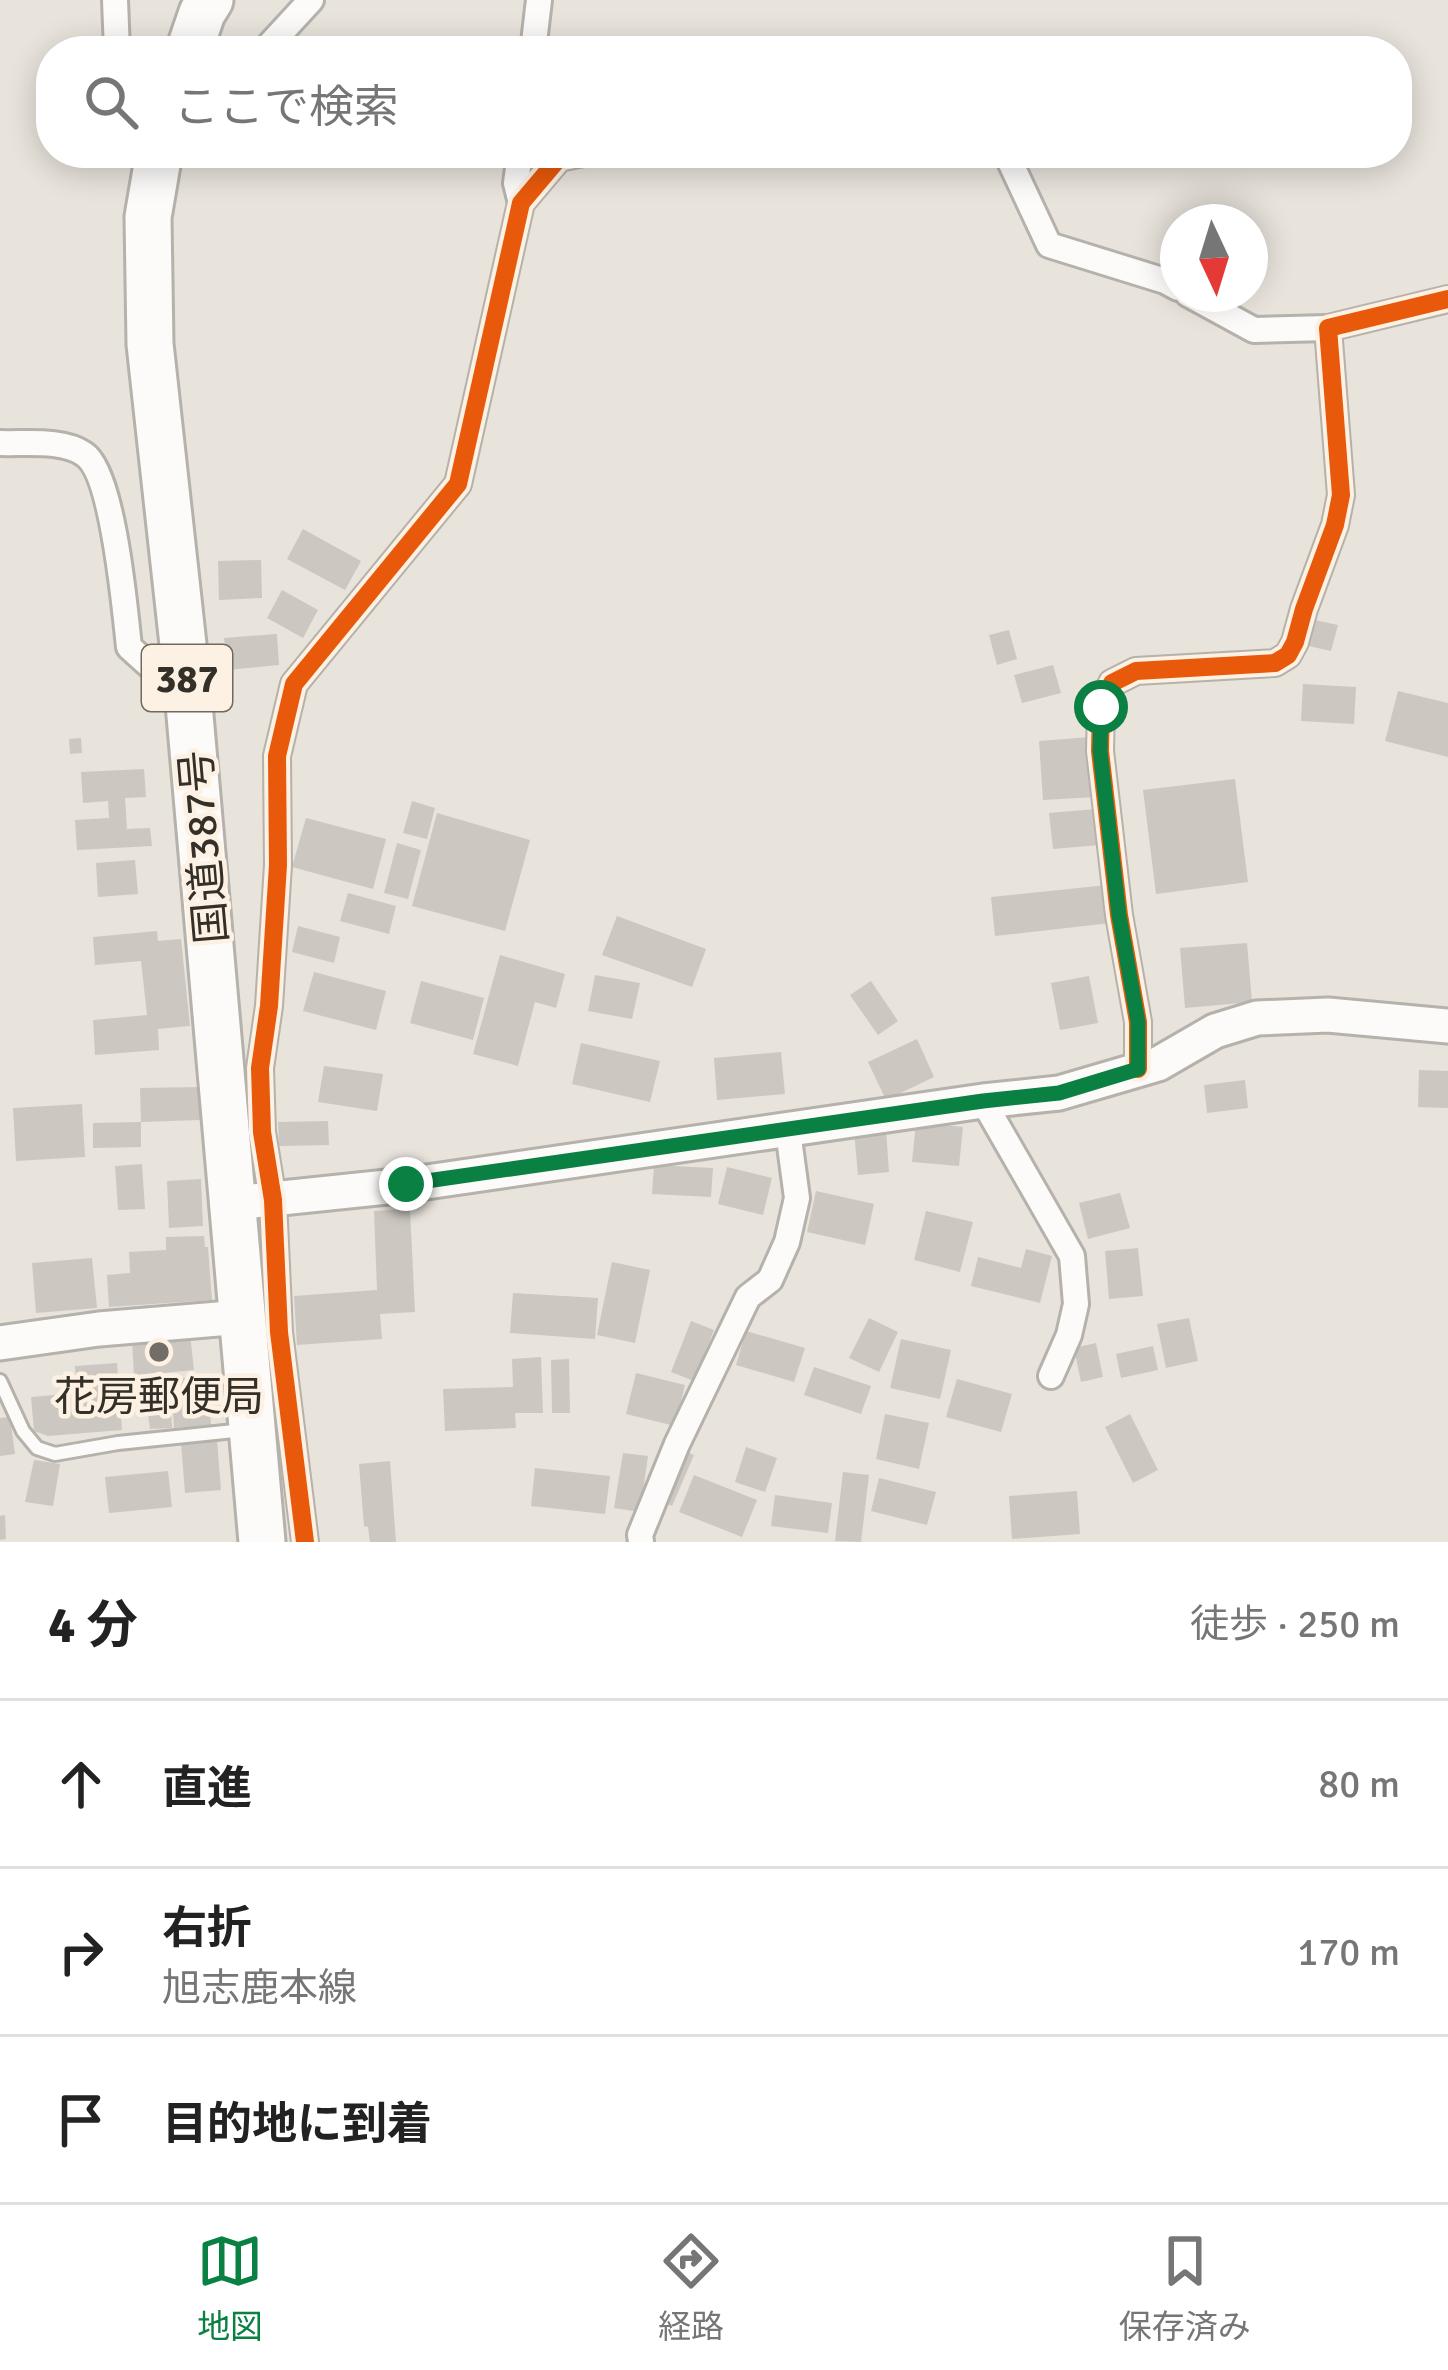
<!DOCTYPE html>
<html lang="ja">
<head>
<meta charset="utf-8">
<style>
	:root { --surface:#fff; --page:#f6f6f6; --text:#222; --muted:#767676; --line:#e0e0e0; --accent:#0b8043 }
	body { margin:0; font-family:Signika,"Noto Sans JP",sans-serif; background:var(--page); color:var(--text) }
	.compass { position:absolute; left:1160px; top:204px; width:108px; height:108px; border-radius:50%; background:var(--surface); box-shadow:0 6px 30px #0003; rotate:176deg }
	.stop { position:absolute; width:36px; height:36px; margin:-27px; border:9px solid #0b8043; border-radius:50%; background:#fff }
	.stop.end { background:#0b8043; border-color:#fff; box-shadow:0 3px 12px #0008 }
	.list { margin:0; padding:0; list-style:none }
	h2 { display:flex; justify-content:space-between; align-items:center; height:156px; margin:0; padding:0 48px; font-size:51px }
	h2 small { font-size:39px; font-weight:400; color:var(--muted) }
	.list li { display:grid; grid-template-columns:78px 1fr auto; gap:36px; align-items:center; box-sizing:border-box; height:168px; padding:0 48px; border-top:3px solid var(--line) }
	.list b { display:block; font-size:45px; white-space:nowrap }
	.list p { margin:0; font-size:39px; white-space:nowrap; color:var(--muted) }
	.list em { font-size:39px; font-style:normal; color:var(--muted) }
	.icon { flex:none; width:66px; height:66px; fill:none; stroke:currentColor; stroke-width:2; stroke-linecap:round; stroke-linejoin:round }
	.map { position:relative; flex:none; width:1448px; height:1542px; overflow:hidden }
	.search { position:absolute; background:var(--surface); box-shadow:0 6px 30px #0003; left:36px; right:36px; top:36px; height:132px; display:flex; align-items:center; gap:30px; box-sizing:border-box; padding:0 42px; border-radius:48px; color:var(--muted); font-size:45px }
	.sheet { height:660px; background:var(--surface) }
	nav { display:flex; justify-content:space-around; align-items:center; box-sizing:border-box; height:168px; border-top:3px solid var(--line); background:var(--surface); font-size:33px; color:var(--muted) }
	nav a { display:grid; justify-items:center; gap:6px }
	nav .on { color:var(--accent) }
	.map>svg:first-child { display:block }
</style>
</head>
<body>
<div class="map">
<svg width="1448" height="1542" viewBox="0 0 1448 1542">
	<rect width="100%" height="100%" fill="#e8e3db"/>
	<g fill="#ccc8c1">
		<path d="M 303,529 L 361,561 L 345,590 L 287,559 Z"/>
		<path d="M 261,560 L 262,598 L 219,600 L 218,561 Z"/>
		<path d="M 282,590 L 318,610 L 303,638 L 267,618 Z"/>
		<path d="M 1310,619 L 1338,625 L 1331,651 L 1304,645 Z"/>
		<path d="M 1009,630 L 1017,659 L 997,665 L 989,635 Z"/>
		<path d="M 277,634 L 279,665 L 227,670 L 224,638 Z"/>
		<path d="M 1053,665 L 1061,693 L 1022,703 L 1014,675 Z"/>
		<path d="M 1303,684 L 1356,687 L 1354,724 L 1301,721 Z"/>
		<path d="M 1398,691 L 1448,703 L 1448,757 L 1385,741 Z"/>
		<path d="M 1091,737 L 1095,797 L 1043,800 L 1039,741 Z"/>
		<path d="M 81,738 L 82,753 L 70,754 L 69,739 Z"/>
		<path d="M 144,769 L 146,797 L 125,798 L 127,829 L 150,828 L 152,846 L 77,850 L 75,820 L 109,818 L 108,801 L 83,803 L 81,772 Z"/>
		<path d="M 1235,779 L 1248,882 L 1156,894 L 1143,790 Z"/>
		<path d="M 412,801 L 435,808 L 427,839 L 403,833 Z"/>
		<path d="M 1096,809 L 1099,845 L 1053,849 L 1049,813 Z"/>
		<path d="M 437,813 L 530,840 L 505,931 L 412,906 Z"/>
		<path d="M 306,818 L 386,839 L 373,889 L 292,867 Z"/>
		<path d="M 397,843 L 421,850 L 408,899 L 384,893 Z"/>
		<path d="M 135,860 L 138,894 L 98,897 L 96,863 Z"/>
		<path d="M 1107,885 L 1111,923 L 995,936 L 991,897 Z"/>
		<path d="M 348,893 L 396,906 L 389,934 L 340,921 Z"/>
		<path d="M 617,916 L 706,949 L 692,987 L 602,955 Z"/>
		<path d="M 298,926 L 340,937 L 334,963 L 292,952 Z"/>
		<path d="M 157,931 L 158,941 L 181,939 L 190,1026 L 158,1029 L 159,1050 L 95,1055 L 93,1020 L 147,1015 L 141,961 L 95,965 L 93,937 Z"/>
		<path d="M 1247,943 L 1252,1002 L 1185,1008 L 1180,948 Z"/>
		<path d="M 500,955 L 565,974 L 556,1008 L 535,1002 L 518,1066 L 473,1054 Z"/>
		<path d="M 314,972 L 386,991 L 376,1030 L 303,1011 Z"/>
		<path d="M 595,975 L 640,983 L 632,1019 L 588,1011 Z"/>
		<path d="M 1089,976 L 1098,1023 L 1060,1030 L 1051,983 Z"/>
		<path d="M 421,981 L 484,998 L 473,1040 L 410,1023 Z"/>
		<path d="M 871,981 L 898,1021 L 878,1035 L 850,995 Z"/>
		<path d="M 917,1039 L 934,1077 L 886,1100 L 868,1062 Z"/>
		<path d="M 581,1043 L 660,1061 L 650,1102 L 572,1084 Z"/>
		<path d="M 781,1052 L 785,1094 L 717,1100 L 714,1058 Z"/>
		<path d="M 324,1066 L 383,1074 L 377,1111 L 318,1102 Z"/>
		<path d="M 1419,1070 L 1448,1071 L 1448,1108 L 1418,1107 Z"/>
		<path d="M 1245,1080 L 1248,1108 L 1207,1113 L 1204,1085 Z"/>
		<path d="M 200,1087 L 200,1120 L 141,1122 L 140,1088 Z"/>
		<path d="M 82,1104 L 85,1157 L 16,1161 L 13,1108 Z"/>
		<path d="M 328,1121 L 329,1145 L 279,1146 L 278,1122 Z"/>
		<path d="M 141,1122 L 141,1147 L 93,1148 L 93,1123 Z"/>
		<path d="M 916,1122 L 963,1127 L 959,1166 L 912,1162 Z"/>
		<path d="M 886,1129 L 889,1172 L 858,1175 L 854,1132 Z"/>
		<path d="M 142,1164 L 145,1209 L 118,1210 L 115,1166 Z"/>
		<path d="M 654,1165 L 713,1168 L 711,1197 L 652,1194 Z"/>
		<path d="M 727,1167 L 772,1178 L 763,1215 L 718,1204 Z"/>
		<path d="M 201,1179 L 203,1226 L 169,1228 L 167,1181 Z"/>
		<path d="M 816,1191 L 874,1204 L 865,1245 L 807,1232 Z"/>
		<path d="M 1120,1193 L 1130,1228 L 1088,1239 L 1079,1203 Z"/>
		<path d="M 410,1209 L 415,1312 L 380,1314 L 382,1339 L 297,1345 L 294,1296 L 377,1290 L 374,1211 Z"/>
		<path d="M 926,1211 L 973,1222 L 960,1272 L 914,1260 Z"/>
		<path d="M 204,1236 L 205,1247 L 208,1247 L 212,1300 L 109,1307 L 107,1275 L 130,1273 L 129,1252 L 166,1250 L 166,1237 Z"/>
		<path d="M 1138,1248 L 1143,1296 L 1109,1299 L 1105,1251 Z"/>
		<path d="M 1026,1249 L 1052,1256 L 1040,1303 L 971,1286 L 978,1257 L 1021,1268 Z"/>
		<path d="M 92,1258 L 97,1308 L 36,1313 L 32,1263 Z"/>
		<path d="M 612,1262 L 650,1270 L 635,1343 L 597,1335 Z"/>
		<path d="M 513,1293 L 598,1298 L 595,1339 L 510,1333 Z"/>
		<path d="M 869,1318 L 898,1332 L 879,1372 L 849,1358 Z"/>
		<path d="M 1189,1318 L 1198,1361 L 1166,1368 L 1157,1324 Z"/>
		<path d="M 691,1321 L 714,1330 L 694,1381 L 671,1372 Z"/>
		<path d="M 746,1331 L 805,1348 L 794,1382 L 736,1365 Z"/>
		<path d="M 190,1334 L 194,1370 L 134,1376 L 132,1340 Z"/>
		<path d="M 901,1339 L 951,1350 L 940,1399 L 890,1388 Z"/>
		<path d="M 1096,1343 L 1103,1377 L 1081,1382 L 1074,1348 Z"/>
		<path d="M 1153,1346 L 1158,1370 L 1121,1378 L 1116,1354 Z"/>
		<path d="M 541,1357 L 543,1413 L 515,1413 L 516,1428 L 445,1431 L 443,1389 L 513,1387 L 512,1359 Z"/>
		<path d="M 569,1359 L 570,1413 L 552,1413 L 551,1360 Z"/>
		<path d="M 117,1363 L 122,1430 L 48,1436 L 34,1431 L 31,1397 L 77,1393 L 75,1366 Z"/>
		<path d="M 814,1367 L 871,1386 L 861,1414 L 804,1395 Z"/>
		<path d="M 636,1373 L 685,1385 L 675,1426 L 626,1414 Z"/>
		<path d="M 207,1376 L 211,1425 L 174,1428 L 171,1379 Z"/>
		<path d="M 957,1379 L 1012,1394 L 1001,1432 L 946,1417 Z"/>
		<path d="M 170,1399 L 172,1428 L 150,1429 L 146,1400 Z"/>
		<path d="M 885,1414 L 929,1423 L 919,1469 L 876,1459 Z"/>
		<path d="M 1130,1414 L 1158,1470 L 1133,1483 L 1105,1427 Z"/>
		<path d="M 10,1417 L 15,1454 L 0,1456 L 0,1418 Z"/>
		<path d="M 217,1440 L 221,1490 L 185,1493 L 181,1443 Z"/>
		<path d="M 746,1447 L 777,1458 L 765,1492 L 735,1482 Z"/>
		<path d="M 678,1449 L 694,1455 L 672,1506 L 656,1499 Z"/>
		<path d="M 623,1453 L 648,1456 L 640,1512 L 614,1508 Z"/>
		<path d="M 34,1460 L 60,1464 L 53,1506 L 25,1502 Z"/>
		<path d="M 390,1461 L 396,1542 L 370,1542 L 368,1527 L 364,1526 L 359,1464 Z"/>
		<path d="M 535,1468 L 610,1476 L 605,1514 L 531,1506 Z"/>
		<path d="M 168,1471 L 172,1507 L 109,1513 L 105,1477 Z"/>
		<path d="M 843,1472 L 869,1475 L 861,1542 L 835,1541 Z"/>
		<path d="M 694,1475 L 757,1500 L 742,1537 L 679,1512 Z"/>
		<path d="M 879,1478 L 936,1492 L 927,1525 L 871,1511 Z"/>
		<path d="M 1077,1491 L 1080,1534 L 1012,1539 L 1009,1496 Z"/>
		<path d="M 775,1495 L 832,1503 L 828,1533 L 771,1526 Z"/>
		<path d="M 5,1515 L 6,1539 L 0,1540 L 0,1516 Z"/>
	</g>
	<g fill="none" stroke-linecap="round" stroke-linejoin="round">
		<g stroke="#b5b1ab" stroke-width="18">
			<path id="lane" d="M 0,1381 L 23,1431 L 37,1448 L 55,1454 L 118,1443 L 244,1430"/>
		</g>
		<g stroke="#b5b1ab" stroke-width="30">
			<g id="street">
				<path d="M 115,0 L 117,51"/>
				<path d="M 264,51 L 311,0"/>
				<path d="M 533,51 L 539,0"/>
				<path d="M 520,153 L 516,183 L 521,203"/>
				<path d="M 1006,153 L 1049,245 L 1165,281 L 1178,288"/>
				<path d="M 1188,294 L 1254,330 L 1328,328"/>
				<path d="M 0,443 C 25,444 63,439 84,454 C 113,473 125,610 129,647 L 149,665 L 187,681"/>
				<path d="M 1138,1069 L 1138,1022 L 1119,915 L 1100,751 L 1101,707 L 1112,683 L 1136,671 L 1275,663 L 1288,655 L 1295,642 L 1304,609 L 1335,525 L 1341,495 L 1328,328 L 1448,299"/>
				<path d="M 983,1101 L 1072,1256 L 1076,1304 L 1069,1335 L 1051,1376"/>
				<path d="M 305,1542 L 279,1332 L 273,1200 L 262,1132 L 260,1068 L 269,1006 L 278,865 L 277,756 L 294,684 L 458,484 L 521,203 L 559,158 L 583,153"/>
				<path d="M 641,1542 L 640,1535 L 677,1444 L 748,1297 L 770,1280 L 787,1242 L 797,1198 L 788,1131"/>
			</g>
		</g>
		<g stroke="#b5b1ab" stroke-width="39">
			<g id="secondary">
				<path d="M 234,1203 L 406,1185 L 983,1101 L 1059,1093 L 1158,1064 L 1215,1031 L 1257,1018 L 1328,1015 L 1448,1026"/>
				<path d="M 0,1343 L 99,1329 L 242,1317"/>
			</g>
		</g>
		<g stroke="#b5b1ab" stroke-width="51">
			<g id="highway">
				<path d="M 189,51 L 202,13 L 210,0"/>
				<path d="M 159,153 L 148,217 L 150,344 L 187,681 L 262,1542"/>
			</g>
		</g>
		<use href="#lane" stroke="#fcfbfa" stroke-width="12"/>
		<use href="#street" stroke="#fcfbfa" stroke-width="24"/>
		<use href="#secondary" stroke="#fcfbfa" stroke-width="33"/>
		<use href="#highway" stroke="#fcfbfa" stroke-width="45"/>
		<g stroke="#fcf1e2" stroke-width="26">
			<g id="cycleway">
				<path d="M 1138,1069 L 1138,1022 L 1119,915 L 1100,751 L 1101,707 L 1112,683 L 1136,671 L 1275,663 L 1288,655 L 1295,642 L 1304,609 L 1335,525 L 1341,495 L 1328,328 L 1448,299"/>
				<path d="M 305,1542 L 279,1332 L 273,1200 L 262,1132 L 260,1068 L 269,1006 L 278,865 L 277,756 L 294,684 L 458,484 L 521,203 L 559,158 L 583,153"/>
			</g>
		</g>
		<use href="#cycleway" stroke="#e8590c" stroke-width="18"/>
	</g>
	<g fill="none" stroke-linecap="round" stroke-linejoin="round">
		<path stroke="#0b8043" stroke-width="15" d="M 406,1184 L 983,1101 L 1059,1093 L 1138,1069 L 1138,1022 L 1119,915 L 1100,751 L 1101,707"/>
	</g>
	<circle fill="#726e67" stroke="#fcf1e2" stroke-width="4.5" cx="159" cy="1352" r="12"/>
	<g text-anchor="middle" stroke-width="9" stroke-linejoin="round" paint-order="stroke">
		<rect fill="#fcf1e2" stroke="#6f6960" stroke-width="3" x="142" y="645" width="90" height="66" rx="9"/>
		<g font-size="39" font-weight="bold" fill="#332f29">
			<text x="187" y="692">387</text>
		</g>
		<g font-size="42" fill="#332f29" stroke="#fcf1e2">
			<text transform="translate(203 847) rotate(-95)" y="15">国道387号</text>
		</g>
		<g font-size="42" fill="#332f29" stroke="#fcf1e2">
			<text x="159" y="1411">花房郵便局</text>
		</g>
	</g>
</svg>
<svg class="compass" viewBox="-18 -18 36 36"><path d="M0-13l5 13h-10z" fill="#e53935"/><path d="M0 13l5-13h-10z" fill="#767676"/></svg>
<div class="stop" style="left:1101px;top:707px"></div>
<div class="stop end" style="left:406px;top:1184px"></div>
<div class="search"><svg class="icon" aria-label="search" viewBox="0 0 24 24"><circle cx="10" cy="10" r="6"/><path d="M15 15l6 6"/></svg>ここで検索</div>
</div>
<section class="sheet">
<h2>4 分<small>徒歩 · 250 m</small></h2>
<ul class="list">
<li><svg class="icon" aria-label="ahead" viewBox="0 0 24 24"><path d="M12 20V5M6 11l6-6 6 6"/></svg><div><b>直進</b></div><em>80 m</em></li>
<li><svg class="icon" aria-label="right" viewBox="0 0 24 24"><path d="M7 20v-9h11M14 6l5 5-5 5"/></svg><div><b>右折</b><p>旭志鹿本線</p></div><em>170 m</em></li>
<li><svg class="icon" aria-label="arrive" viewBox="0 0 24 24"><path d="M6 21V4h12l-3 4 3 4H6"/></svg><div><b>目的地に到着</b></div></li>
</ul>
</section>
<nav>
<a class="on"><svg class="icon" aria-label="map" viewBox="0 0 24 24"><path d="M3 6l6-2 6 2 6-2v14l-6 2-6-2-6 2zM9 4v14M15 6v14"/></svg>地図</a>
<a><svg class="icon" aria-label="directions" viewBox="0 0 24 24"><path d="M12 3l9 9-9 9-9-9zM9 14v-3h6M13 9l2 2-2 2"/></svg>経路</a>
<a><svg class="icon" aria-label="saved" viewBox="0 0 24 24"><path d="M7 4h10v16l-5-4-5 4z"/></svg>保存済み</a>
</nav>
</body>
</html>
